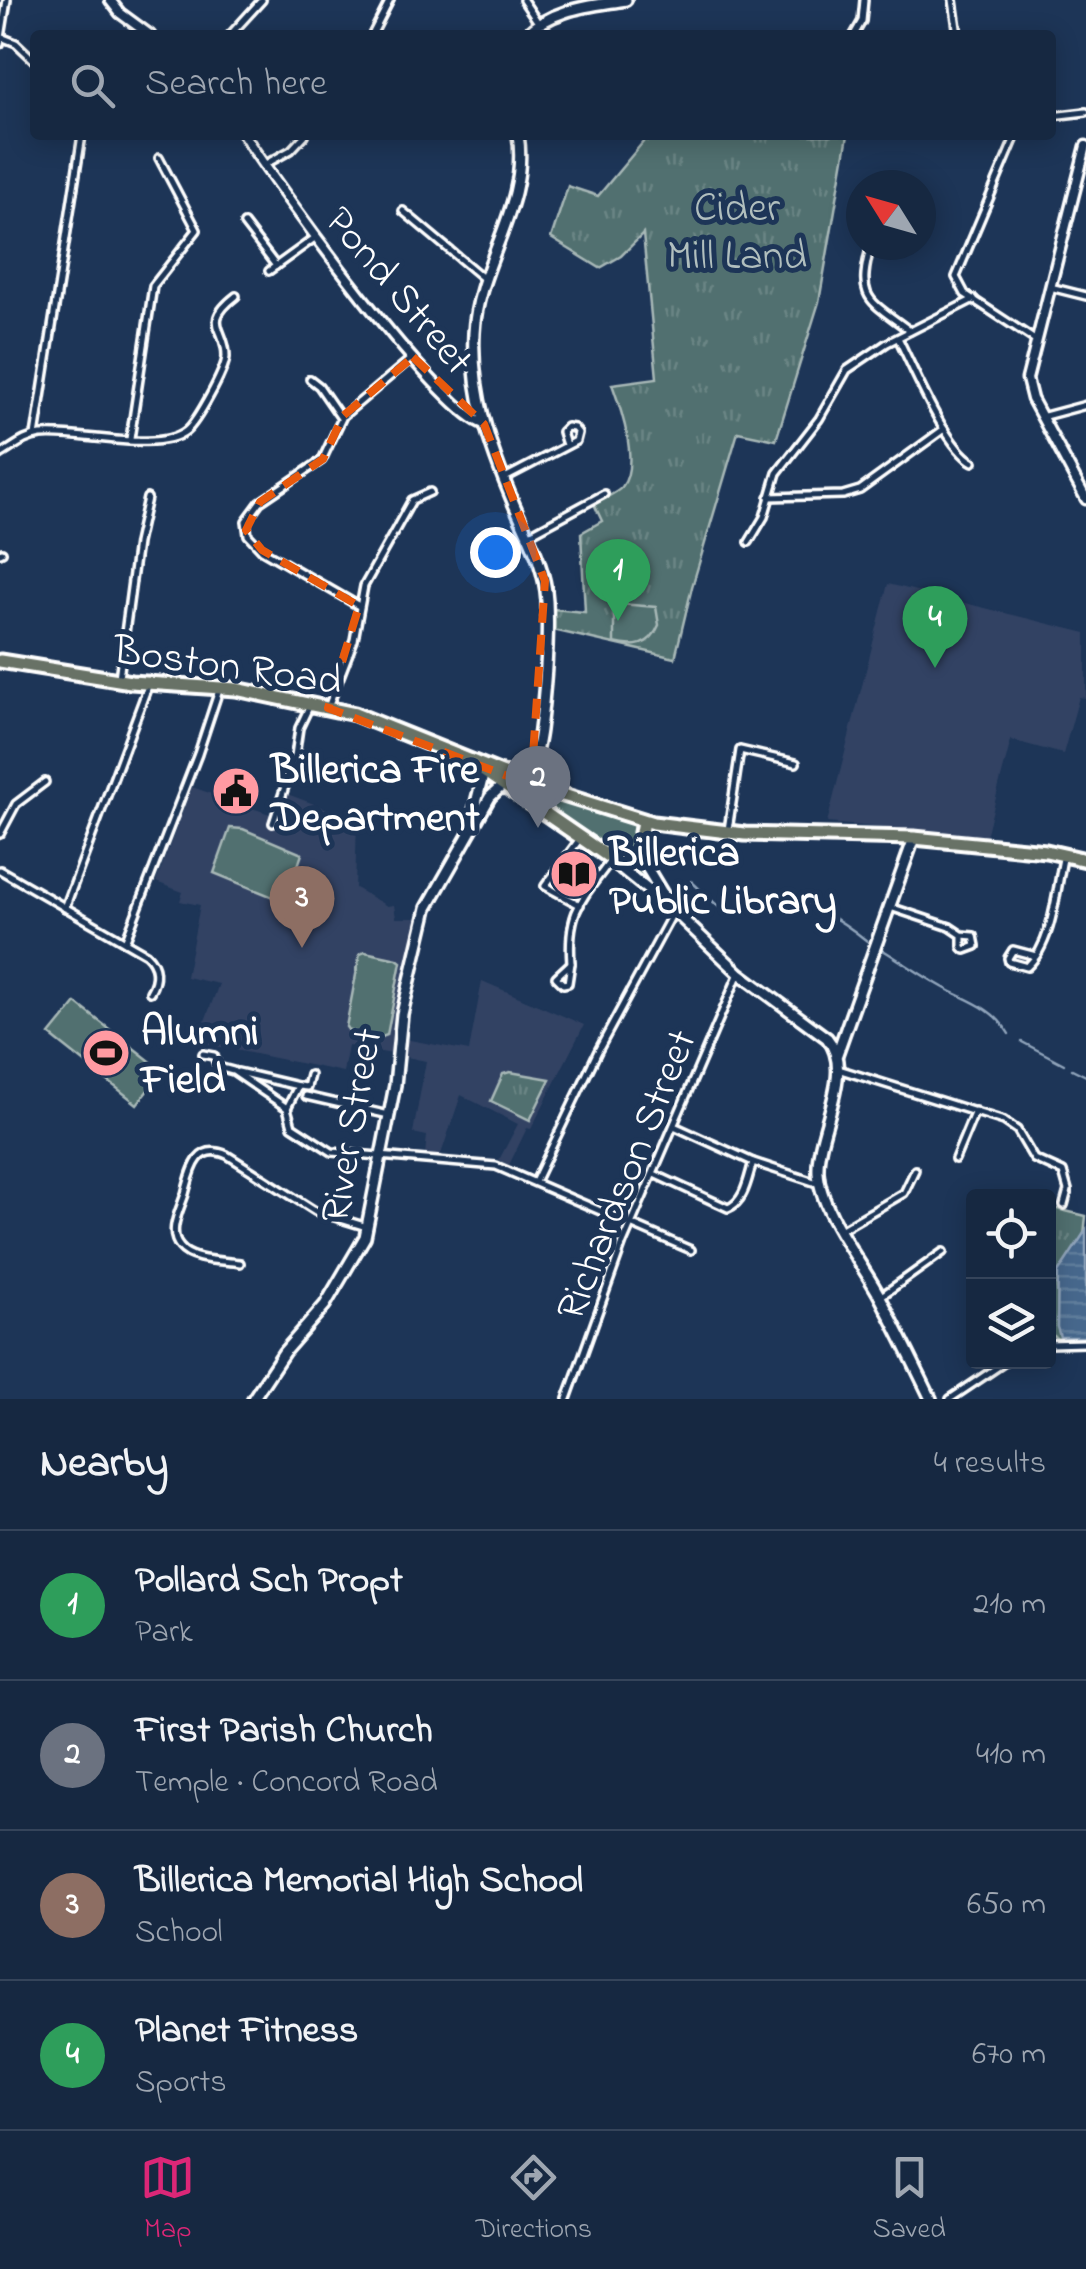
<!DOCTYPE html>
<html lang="en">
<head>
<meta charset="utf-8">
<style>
	:root { --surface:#162841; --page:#23344c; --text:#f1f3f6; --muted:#9ea6b1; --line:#35445a; --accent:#db2777 }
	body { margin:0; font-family:"Indie Flower",sans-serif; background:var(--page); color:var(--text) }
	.controls { position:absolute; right:30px; bottom:30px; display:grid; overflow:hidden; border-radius:10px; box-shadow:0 5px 25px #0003 }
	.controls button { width:90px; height:90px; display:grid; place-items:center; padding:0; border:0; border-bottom:2px solid var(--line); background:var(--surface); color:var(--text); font:50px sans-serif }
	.compass { position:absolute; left:846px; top:170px; width:90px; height:90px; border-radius:50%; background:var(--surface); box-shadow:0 5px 25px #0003; rotate:307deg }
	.you { position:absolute; left:495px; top:552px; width:35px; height:35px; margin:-25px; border:8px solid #fff; border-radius:50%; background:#1a73e8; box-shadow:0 0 0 15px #1a73e833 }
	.badge { display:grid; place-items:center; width:65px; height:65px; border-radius:50%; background:var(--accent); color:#fff; font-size:32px; font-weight:700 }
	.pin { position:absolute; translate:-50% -82px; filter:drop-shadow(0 2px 5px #0008) }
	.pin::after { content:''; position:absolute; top:52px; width:35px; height:30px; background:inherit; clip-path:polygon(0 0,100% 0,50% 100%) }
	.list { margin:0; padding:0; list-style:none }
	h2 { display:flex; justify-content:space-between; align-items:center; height:130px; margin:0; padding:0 40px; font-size:42px }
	h2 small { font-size:32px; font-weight:400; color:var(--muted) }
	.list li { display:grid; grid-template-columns:65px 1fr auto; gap:30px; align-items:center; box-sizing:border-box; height:150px; padding:0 40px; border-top:2px solid var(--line) }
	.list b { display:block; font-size:38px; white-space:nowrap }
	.list p { margin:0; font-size:32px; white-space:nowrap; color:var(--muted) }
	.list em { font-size:32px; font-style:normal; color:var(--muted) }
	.icon { flex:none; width:55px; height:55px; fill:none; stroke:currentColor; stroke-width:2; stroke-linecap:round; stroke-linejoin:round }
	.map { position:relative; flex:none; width:1086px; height:1399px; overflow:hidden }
	.search { position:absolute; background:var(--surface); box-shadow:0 5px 25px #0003; left:30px; right:30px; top:30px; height:110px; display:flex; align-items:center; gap:25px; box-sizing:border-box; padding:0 35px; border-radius:10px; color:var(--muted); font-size:38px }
	.sheet { height:730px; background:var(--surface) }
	nav { display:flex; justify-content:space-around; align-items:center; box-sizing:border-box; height:140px; border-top:2px solid var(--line); background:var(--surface); font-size:28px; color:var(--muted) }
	nav a { display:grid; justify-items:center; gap:5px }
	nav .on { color:var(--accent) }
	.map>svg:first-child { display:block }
</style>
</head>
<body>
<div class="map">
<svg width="1086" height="1399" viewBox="0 0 1086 1399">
	<defs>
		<pattern id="park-tufts" width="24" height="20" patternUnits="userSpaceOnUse" patternTransform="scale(2.5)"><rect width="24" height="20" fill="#51706f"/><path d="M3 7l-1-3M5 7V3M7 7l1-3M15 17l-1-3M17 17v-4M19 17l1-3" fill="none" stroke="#6b8585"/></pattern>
		<pattern id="water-rules" width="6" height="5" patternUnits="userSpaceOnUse" patternTransform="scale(2.5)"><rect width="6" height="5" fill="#46688d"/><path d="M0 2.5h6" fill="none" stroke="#627f9e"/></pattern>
	</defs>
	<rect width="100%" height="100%" fill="#1d3557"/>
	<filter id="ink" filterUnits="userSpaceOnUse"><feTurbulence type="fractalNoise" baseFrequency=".01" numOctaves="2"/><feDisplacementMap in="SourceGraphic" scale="20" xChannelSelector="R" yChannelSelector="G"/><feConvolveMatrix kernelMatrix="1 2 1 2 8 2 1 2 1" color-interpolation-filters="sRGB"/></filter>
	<g filter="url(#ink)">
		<g fill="#334364">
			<path d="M 888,584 L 1086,633 L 1086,698 L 1079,697 L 1063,754 L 1011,740 L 986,836 L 827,823 Z"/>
			<path d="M 192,787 L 278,817 L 287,794 L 357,820 L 355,888 L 387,906 L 394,905 L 396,918 L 419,918 L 392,1054 L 348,1046 L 343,1072 L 197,1042 L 219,984 L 186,977 L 200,905 L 180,901 L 183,892 L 156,882 Z"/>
			<path d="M 482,981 L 584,1025 L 531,1129 L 527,1128 L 509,1165 L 499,1160 L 518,1124 L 461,1095 L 440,1157 L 425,1155 L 427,1136 L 413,1133 L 426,1061 L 402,1056 L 404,1039 L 469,1051 Z"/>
		</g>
		<g fill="url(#park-tufts)" stroke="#a8b8b7" stroke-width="2.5">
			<path d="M 649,135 L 848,135 L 819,302 L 776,440 L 738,432 L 692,587 L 675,658 L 553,630 L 553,609 L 585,612 L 581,533 L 602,521 L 594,504 C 602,499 616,494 622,487 C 640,464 621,409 612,384 L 657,378 L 643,234 L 621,256 L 600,268 L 551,238 L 568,186 L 598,196 Z"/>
			<path d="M 550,797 L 636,825 L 636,854 L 657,893 L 545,808 L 542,802 Z"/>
			<path d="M 510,1072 L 550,1079 L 530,1120 L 491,1101 L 503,1074 Z"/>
			<path d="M 1049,1207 L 1086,1216 L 1084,1235 L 1058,1273 L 1057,1326 L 1083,1337 L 1086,1333 L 1086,1339 L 1057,1339 L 1049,1332 Z"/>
		</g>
		<g fill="#51706f" stroke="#a8b8b7" stroke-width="2.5">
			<path d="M 620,604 L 656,607 L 659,625 C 650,647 634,648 614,643 L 614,615 Z"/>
			<path d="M 230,828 L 243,829 L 302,854 L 287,898 L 273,897 L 214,873 Z"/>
			<path d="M 365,952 L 397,959 L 401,962 L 387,1035 L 382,1037 L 349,1031 L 346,1027 L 360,954 Z"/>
			<path d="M 76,1003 L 163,1071 L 137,1104 L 50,1035 Z"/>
		</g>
		<path fill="url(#water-rules)" stroke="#90a4bb" stroke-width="2.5" d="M 1086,1230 L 1086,1333 L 1084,1337 L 1060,1337 L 1057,1327 L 1058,1273 Z"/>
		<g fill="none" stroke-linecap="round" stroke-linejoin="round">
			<g stroke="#90a4bb" stroke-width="2.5">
				<path d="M 691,881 L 721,909 L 737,909 L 761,897 L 773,903 C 803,894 845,923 867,941"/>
				<path d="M 883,950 C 906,964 928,980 952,992 C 975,1003 996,1011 1009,1034"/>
				<path d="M 1022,1042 L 1064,1064"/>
				<path d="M 1072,1069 L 1086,1076"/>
			</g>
			<g stroke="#fff" stroke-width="12">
				<g id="minor">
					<path d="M 523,0 L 539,24"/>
					<path d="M 953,0 L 958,35"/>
					<path d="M 230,35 L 262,0"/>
					<path d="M 372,35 L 390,0"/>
					<path d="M 854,35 L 862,21 L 864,0"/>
					<path d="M 1,37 L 16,43 L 35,61"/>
					<path d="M 0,44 L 7,0"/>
					<path d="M 1051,116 L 1086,112"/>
					<path d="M 1016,135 L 956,277 L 965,294 L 1035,340"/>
					<path d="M 264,165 L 291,150 L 305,135"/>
					<path d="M 403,211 L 483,278"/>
					<path d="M 244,224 L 276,266"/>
					<path d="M 871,245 C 856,300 868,299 910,331"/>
					<path d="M 269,271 L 316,237"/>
					<path d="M 1050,287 L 1086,296"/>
					<path d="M 898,338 C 914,369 945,447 973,462"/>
					<path d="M 310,379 L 319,386 L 341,418"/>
					<path d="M 1041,417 L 1086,405"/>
					<path d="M 35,436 L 82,135"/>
					<path d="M 130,439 L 153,286 L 197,230 L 159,158"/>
					<path d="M 0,455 C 14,447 24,437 41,435 C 79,431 157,454 186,431 C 197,422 225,371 226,357 C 227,328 200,324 236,296"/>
					<path d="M 503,479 L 576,441 L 578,433 L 574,428 L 567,427 L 562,432 L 566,445"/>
					<path d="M 769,497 L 843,495 L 860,490 L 944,429"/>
					<path d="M 528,535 L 604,494"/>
					<path d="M 749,542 L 764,517 L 777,473 L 819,419 L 847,370 L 887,343 L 974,299"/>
					<path d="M 0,553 L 2,552"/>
					<path d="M 359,606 L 262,550 L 248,535 L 246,521 L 260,502 L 322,460 L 343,416 L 413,357"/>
					<path d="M 119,678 L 137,543 L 147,498"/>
					<path d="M 329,705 L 354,640 L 364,586 L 412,500 L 430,492"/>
					<path d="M 273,823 L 295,756 L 299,728 L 309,707"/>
					<path d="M 728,830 L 740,750 L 796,763"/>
					<path d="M 0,834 L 16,804 L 45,782"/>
					<path d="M 579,840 L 545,886 L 580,905"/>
					<path d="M 0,870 L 146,954 C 158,965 158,979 150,992"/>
					<path d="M 890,907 L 950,927 L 962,935 L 974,936 L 976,946 L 965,950 L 962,947 L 962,935"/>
					<path d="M 65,908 L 148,686"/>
					<path d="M 125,942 L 198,754 L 220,687"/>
					<path d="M 1036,956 L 1013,950 L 1008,958 L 1009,962 L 1027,967 C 1054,942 1056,888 1064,854"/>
					<path d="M 571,963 C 567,910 581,901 611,860"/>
					<path d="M 571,963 L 568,983 L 563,984 L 556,977 Z"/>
					<path d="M 203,1054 L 214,1056 L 218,1067 L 233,1071 L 287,1108 L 292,1126 L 332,1152 L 496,1166 L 691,1250"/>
					<path d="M 838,1069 L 1004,1121 L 1017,1130 L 1034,1159 L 1063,1172 L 1068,1190 L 1064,1205"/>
					<path d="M 238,1072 L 298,1086"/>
					<path d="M 306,1096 L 389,1115"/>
					<path d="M 287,1108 L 298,1086 L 307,1087 L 310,1075"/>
					<path d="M 674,1126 L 753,1162 L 817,1183"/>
					<path d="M 955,1159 L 975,1111"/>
					<path d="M 654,1174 L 728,1208 C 745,1202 748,1177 753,1162"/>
					<path d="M 535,1182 L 598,1051 L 674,911"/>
					<path d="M 842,1229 L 904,1193 L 915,1170"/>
					<path d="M 240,1263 C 222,1260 192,1262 180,1247 C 167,1232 180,1210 185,1194 C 191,1172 196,1141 227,1155 L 315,1211 L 367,1227"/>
					<path d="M 880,1297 L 943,1252"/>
					<path d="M 1048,1344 L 1086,1343"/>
					<path d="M 567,1399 L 623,1243 L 739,973"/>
					<path d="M 950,1399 L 1005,1362"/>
				</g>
			</g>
			<g stroke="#fff" stroke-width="15">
				<g id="tertiary">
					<path d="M 110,0 L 120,13 L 150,35"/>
					<path d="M 244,135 C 275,184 440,412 484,424"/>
					<path d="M 1086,146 L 1027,379 L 1032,399 L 1086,499"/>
				</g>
			</g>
			<g stroke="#fff" stroke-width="16">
				<g id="secondary">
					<path d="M 526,35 C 553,8 591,6 626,0"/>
					<path d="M 518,135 C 530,205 477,264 474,333 C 471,392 490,448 513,502 C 527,535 545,565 547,601 C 549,643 545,689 540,730 C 537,755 526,782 536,805"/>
					<path d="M 469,830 L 485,768"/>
					<path d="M 640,848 L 647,868 L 667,901"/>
					<path d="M 617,865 L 674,911 L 739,973 L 827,1038 C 856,1072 816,1130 818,1172 C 820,1211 860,1260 879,1295 C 897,1329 914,1364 931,1399"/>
					<path d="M 837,1054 L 914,838"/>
					<path d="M 253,1399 L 284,1352 L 325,1305 L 365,1237 L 395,1085 L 402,1014 L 427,908 L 490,797 L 504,784"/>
				</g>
			</g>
			<g stroke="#fff" stroke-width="19">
				<g id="primary">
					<path d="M 0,661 L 131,682 L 236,689 L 355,714 L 531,785 L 653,823 L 745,834 L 914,838 L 1046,851 L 1086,860"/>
					<path d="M 482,770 L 619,864 L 628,865 L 636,861 L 643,821"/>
				</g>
			</g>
			<use href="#minor" stroke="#1d3557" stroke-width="5"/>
			<use href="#tertiary" stroke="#1d3557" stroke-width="8"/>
			<use href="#secondary" stroke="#1d3557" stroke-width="9"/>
			<use href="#primary" stroke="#687266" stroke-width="11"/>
		</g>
	</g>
	<path fill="none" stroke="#e8590c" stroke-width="8" stroke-dasharray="20 12" stroke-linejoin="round" d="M 413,357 L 484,424 L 545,581 L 531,785 L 328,708 L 359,606 L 262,550 L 246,530 L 260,502 L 323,459 L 343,416 Z"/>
	<defs>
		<g id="civic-disc" transform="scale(2.5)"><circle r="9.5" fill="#ff9aa2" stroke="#1d3557"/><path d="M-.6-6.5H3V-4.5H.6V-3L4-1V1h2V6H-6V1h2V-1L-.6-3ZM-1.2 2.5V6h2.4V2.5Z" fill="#111"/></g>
		<g id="library-disc" transform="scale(2.5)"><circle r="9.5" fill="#ff9aa2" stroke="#1d3557"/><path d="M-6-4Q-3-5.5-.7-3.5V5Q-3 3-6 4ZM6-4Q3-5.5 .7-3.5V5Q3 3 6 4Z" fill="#111"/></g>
		<g id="stadium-disc" transform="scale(2.5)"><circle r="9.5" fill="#ff9aa2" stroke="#1d3557"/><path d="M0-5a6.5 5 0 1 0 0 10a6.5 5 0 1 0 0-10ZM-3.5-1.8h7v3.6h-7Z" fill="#111"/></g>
	</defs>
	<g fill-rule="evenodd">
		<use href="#civic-disc" x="236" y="791"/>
		<use href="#library-disc" x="574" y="874"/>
		<use href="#stadium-disc" x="106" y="1053"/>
	</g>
	<g text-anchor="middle" stroke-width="10" stroke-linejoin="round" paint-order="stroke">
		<g font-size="42" fill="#b1bfbe" stroke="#1d3557">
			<text x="737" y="220">Cider<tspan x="737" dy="48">Mill Land</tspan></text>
		</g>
		<g font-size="42" fill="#fff" stroke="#1d3557">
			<text transform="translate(401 289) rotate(50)" y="15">Pond Street</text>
			<text transform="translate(228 663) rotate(8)" y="15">Boston Road</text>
			<text transform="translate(349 1125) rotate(-80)" y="15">River Street</text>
			<text transform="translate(624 1174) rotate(-68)" y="15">Richardson Street</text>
		</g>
		<g font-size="42" font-weight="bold" fill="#fff" stroke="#1d3557" text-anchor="start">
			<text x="271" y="782">Billerica Fire<tspan x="271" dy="48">Department</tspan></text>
			<text x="609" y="865">Billerica<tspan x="609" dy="48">Public Library</tspan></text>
			<text x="141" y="1044">Alumni<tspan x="141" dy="48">Field</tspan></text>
		</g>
	</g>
</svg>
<div class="controls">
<button><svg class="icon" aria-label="locate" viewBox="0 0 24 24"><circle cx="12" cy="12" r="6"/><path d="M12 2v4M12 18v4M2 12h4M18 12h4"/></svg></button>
<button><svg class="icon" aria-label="layers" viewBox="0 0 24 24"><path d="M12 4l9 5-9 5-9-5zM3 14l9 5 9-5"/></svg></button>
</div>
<svg class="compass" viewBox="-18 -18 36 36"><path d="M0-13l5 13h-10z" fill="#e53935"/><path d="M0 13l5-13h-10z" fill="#9ea6b1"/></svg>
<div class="you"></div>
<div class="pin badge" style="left:618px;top:621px;background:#2e9e5b">1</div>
<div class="pin badge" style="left:538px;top:828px;background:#6b7280">2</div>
<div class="pin badge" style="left:302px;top:948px;background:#8d6e63">3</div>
<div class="pin badge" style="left:935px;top:668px;background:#2e9e5b">4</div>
<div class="search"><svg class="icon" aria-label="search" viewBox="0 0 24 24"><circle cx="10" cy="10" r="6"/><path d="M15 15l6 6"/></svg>Search here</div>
</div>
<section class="sheet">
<h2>Nearby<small>4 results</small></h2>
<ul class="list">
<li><span class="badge" style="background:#2e9e5b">1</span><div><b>Pollard Sch Propt</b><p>Park</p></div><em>210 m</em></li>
<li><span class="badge" style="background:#6b7280">2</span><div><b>First Parish Church</b><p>Temple · Concord Road</p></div><em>410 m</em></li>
<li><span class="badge" style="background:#8d6e63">3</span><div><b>Billerica Memorial High School</b><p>School</p></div><em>650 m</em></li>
<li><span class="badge" style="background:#2e9e5b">4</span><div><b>Planet Fitness</b><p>Sports</p></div><em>670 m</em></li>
</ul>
</section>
<nav>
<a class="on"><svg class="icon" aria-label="map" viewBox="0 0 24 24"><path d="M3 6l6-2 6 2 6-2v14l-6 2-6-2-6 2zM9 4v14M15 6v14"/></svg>Map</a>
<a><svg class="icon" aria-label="directions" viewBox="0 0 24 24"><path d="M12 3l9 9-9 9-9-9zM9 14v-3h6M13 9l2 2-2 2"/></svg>Directions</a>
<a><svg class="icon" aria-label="saved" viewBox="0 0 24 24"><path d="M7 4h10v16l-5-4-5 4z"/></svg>Saved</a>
</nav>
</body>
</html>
